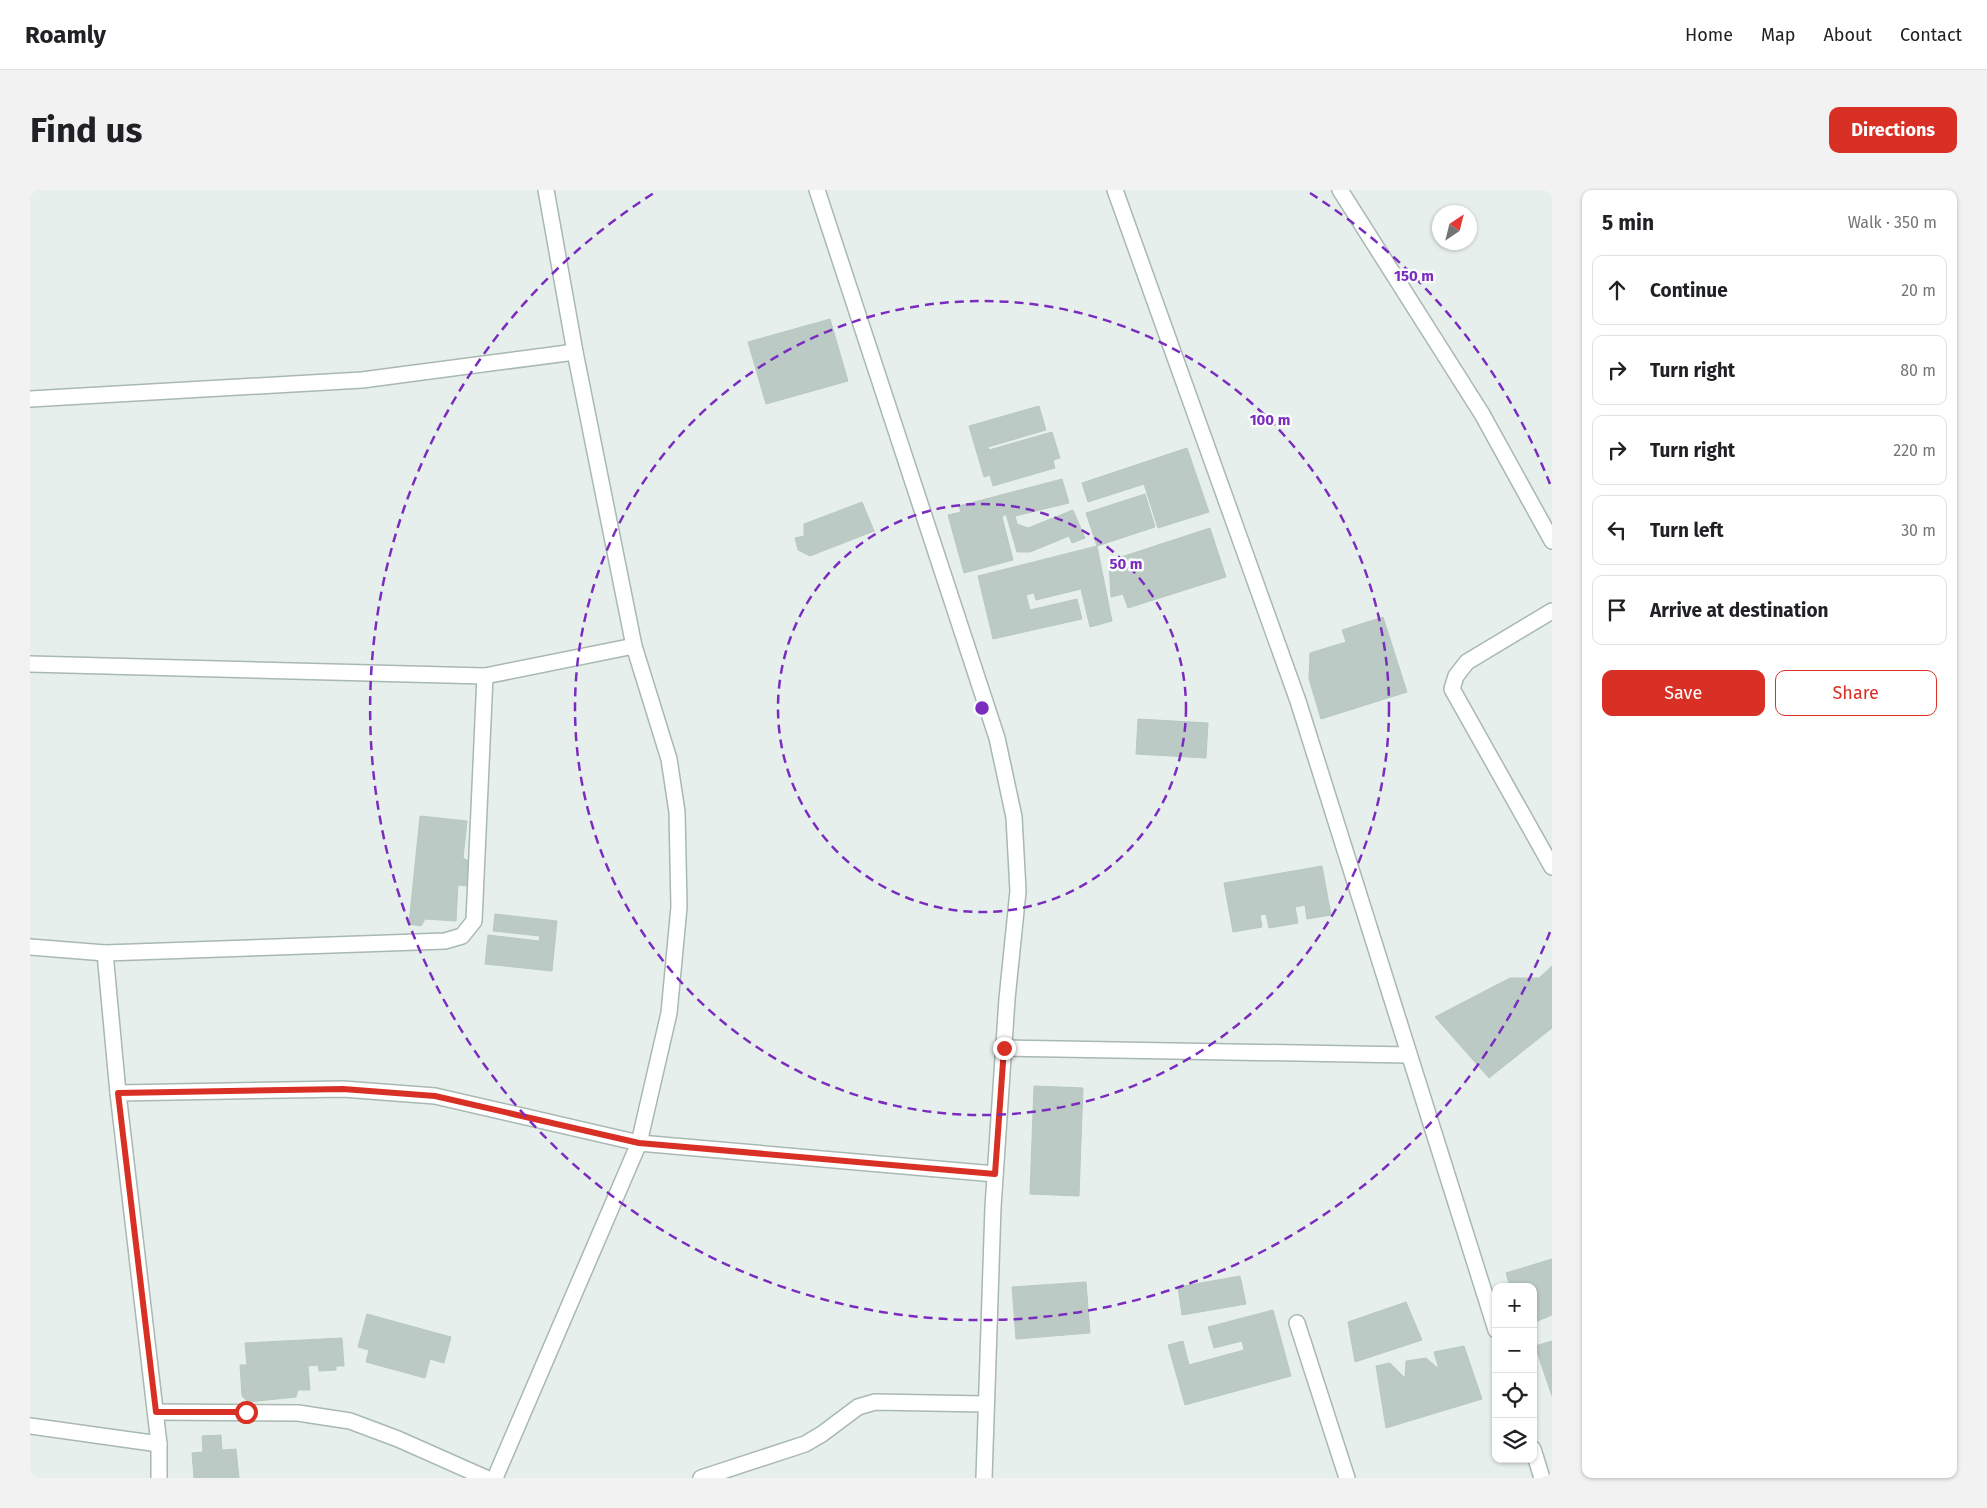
<!DOCTYPE html>
<html lang="en">
<head>
<meta charset="utf-8">
<style>
	:root { --surface:#fff; --page:#f2f2f2; --text:#202124; --muted:#757577; --line:#e0e0e0; --accent:#d93025 }
	body { margin:0; font-family:"Fira Sans",sans-serif; background:var(--page); color:var(--text) }
	.controls { position:absolute; right:15px; bottom:15px; display:grid; overflow:hidden; border-radius:10px; box-shadow:0 1px 4px #0004 }
	.controls button { width:45px; height:45px; display:grid; place-items:center; padding:0; border:0; border-bottom:1px solid var(--line); background:var(--surface); color:var(--text); font:25px sans-serif }
	.compass { position:absolute; left:1402px; top:15px; width:45px; height:45px; border-radius:50%; background:var(--surface); box-shadow:0 1px 4px #0004; rotate:35deg }
	.stop { position:absolute; width:15px; height:15px; margin:-11px; border:4px solid #d93025; border-radius:50%; background:#fff }
	.stop.end { background:#d93025; border-color:#fff; box-shadow:0 1px 5px #0008 }
	.list { margin:0; padding:0; list-style:none }
	h2 { display:flex; justify-content:space-between; align-items:center; height:65px; margin:0; padding:0 20px; font-size:21px }
	h2 small { font-size:16px; font-weight:400; color:var(--muted) }
	.list li { display:grid; grid-template-columns:32px 1fr auto; gap:15px; align-items:center; box-sizing:border-box; height:70px; margin:0 10px 10px; padding:0 10px; border:1px solid var(--line); border-radius:10px }
	.list b { display:block; font-size:19px; white-space:nowrap }
	.list em { font-size:16px; font-style:normal; color:var(--muted) }
	.actions { display:flex; gap:10px; padding:15px 20px }
	.actions a { flex:1; padding:11px 0; border:1px solid var(--accent); border-radius:10px; text-align:center; font-size:18px; color:var(--accent) }
	.actions .main { background:var(--accent); color:#fff }
	.icon { flex:none; width:28px; height:28px; fill:none; stroke:currentColor; stroke-width:2; stroke-linecap:round; stroke-linejoin:round }
	.map { position:relative; flex:none; width:1522px; height:1288px; overflow:hidden; border-radius:10px }
	header { display:flex; align-items:center; gap:30px; box-sizing:border-box; height:70px; padding:0 25px; background:var(--surface); border-bottom:1px solid var(--line) }
	header strong { font-size:24px }
	nav { display:flex; gap:28px; margin-inline-start:auto; font-size:18px }
	.intro { display:flex; align-items:center; justify-content:space-between; box-sizing:border-box; height:120px; padding:0 30px }
	h1 { margin:0; font-size:35px }
	.button { padding:12px 22px; border-radius:10px; background:var(--accent); color:#fff; font-size:18px; font-weight:700 }
	main { display:flex; gap:30px; padding:0 30px }
	aside { flex:1; background:var(--surface); border-radius:10px; box-shadow:0 1px 4px #0004 }
	.map>svg:first-child { display:block }
</style>
</head>
<body>
<header>
<strong>Roamly</strong>
<nav><a>Home</a><a>Map</a><a>About</a><a>Contact</a></nav>
</header>
<div class="intro"><h1>Find us</h1><a class="button">Directions</a></div>
<main>
<div class="map">
<svg width="1522" height="1288" viewBox="0 0 1522 1288">
	<rect width="100%" height="100%" fill="#e6efeb"/>
	<g fill="#bbcac4" stroke="#b8c9c2">
		<path d="M 800,129 L 818,191 L 736,214 L 718,152 Z"/>
		<path d="M 1009,216 L 1016,240 L 958,257 L 959,260 L 1022,242 L 1030,268 L 1023,270 L 1025,278 L 963,296 L 960,285 L 954,287 L 939,236 Z"/>
		<path d="M 1157,258 L 1179,322 L 1128,338 L 1114,294 L 1058,312 L 1052,293 Z"/>
		<path d="M 1032,289 L 1039,313 L 985,326 L 987,334 L 998,338 L 1043,320 L 1055,348 L 1042,353 L 1039,346 L 1000,362 L 987,362 L 976,324 L 972,327 L 983,370 L 934,383 L 918,325 L 931,322 L 929,316 Z"/>
		<path d="M 1115,304 L 1125,337 L 1067,356 L 1056,323 Z"/>
		<path d="M 832,312 L 844,341 L 780,366 L 768,360 L 765,348 L 774,346 L 774,334 Z"/>
		<path d="M 1180,338 L 1196,387 L 1098,418 L 1093,404 L 1081,407 L 1079,371 Z"/>
		<path d="M 1067,356 L 1082,431 L 1060,437 L 1051,399 L 1006,410 L 1004,403 L 996,405 L 1000,420 L 1047,409 L 1052,429 L 963,449 L 948,386 Z"/>
		<path d="M 1353,427 L 1377,502 L 1291,529 L 1279,489 L 1280,463 L 1316,452 L 1312,440 Z"/>
		<path d="M 1108,529 L 1178,533 L 1176,568 L 1106,564 Z"/>
		<path d="M 390,626 L 437,631 L 433,668 L 440,672 L 438,696 L 428,695 L 426,731 L 395,729 L 391,736 L 379,734 Z"/>
		<path d="M 1292,676 L 1301,725 L 1277,729 L 1275,715 L 1265,717 L 1268,733 L 1239,738 L 1236,724 L 1230,725 L 1232,737 L 1203,742 L 1194,693 Z"/>
		<path d="M 465,724 L 527,731 L 522,781 L 455,774 L 458,745 L 509,751 L 510,746 L 463,741 Z"/>
		<path d="M 1522,776 L 1522,838 L 1459,888 L 1405,827 L 1480,788 L 1509,788 Z"/>
		<path d="M 1004,896 L 1053,898 L 1049,1006 L 1000,1004 Z"/>
		<path d="M 1522,1069 L 1522,1125 L 1503,1133 L 1503,1097 L 1480,1097 L 1476,1083 Z"/>
		<path d="M 1210,1086 L 1216,1114 L 1152,1125 L 1148,1097 Z"/>
		<path d="M 1056,1092 L 1060,1143 L 986,1149 L 982,1097 Z"/>
		<path d="M 1376,1112 L 1392,1150 L 1325,1172 L 1318,1132 Z"/>
		<path d="M 1243,1120 L 1261,1186 L 1155,1215 L 1138,1155 L 1153,1151 L 1159,1175 L 1214,1160 L 1212,1151 L 1184,1158 L 1178,1137 Z"/>
		<path d="M 337,1124 L 421,1147 L 414,1173 L 400,1169 L 395,1188 L 336,1172 L 339,1160 L 328,1157 Z"/>
		<path d="M 312,1148 L 314,1176 L 306,1176 L 306,1180 L 289,1181 L 288,1175 L 278,1176 L 280,1200 L 268,1200 L 266,1207 L 218,1212 L 212,1206 L 210,1175 L 217,1175 L 215,1153 Z"/>
		<path d="M 1522,1151 L 1522,1206 L 1505,1156 Z"/>
		<path d="M 1434,1156 L 1452,1209 L 1356,1238 L 1346,1176 L 1360,1173 L 1375,1188 L 1376,1171 L 1396,1168 L 1409,1179 L 1404,1162 Z"/>
		<path d="M 191,1245 L 192,1260 L 206,1259 L 209,1288 L 164,1288 L 162,1263 L 173,1262 L 172,1246 Z"/>
	</g>
	<g fill="none" stroke-linecap="round" stroke-linejoin="round">
		<g stroke="#a8b8b2" stroke-width="18">
			<g id="minor">
				<path d="M 787,0 L 967,548 L 984,627 L 988,701 L 977,809 L 963,1017 L 954,1288"/>
				<path d="M 1085,0 L 1268,511 L 1466,1140"/>
				<path d="M 1310,0 L 1452,224 L 1522,351"/>
				<path d="M 0,209 L 332,190 L 545,162"/>
				<path d="M 1522,421 L 1437,472 L 1426,486 L 1422,499 L 1522,677"/>
				<path d="M 0,474 L 455,486 L 604,456"/>
				<path d="M 0,757 L 75,763 L 415,751 L 432,746 L 444,731 L 455,486"/>
				<path d="M 75,763 L 88,903 L 129,1254 L 129,1288"/>
				<path d="M 974,858 L 1379,865"/>
				<path d="M 88,903 L 313,899 L 405,906 L 609,953 L 965,984"/>
				<path d="M 1267,1133 L 1317,1288"/>
				<path d="M 126,1222 L 268,1223 L 320,1231 L 368,1249 L 456,1288"/>
				<path d="M 0,1236 L 129,1254"/>
				<path d="M 1503,1259 L 1512,1288"/>
				<path d="M 465,1288 L 609,953 L 639,823 L 649,717 L 647,622 L 639,569 L 604,456 L 545,162 L 516,0"/>
				<path d="M 671,1288 L 775,1254 L 792,1244 L 828,1217 L 845,1212 L 955,1214"/>
			</g>
		</g>
		<use href="#minor" stroke="#fff" stroke-width="15"/>
	</g>
	<g fill="none" stroke-linecap="round" stroke-linejoin="round">
		<path stroke="#d93025" stroke-width="6" d="M 216,1222 L 126,1222 L 88,903 L 313,899 L 405,906 L 609,953 L 965,984 L 974,858"/>
	</g>
	<g fill="none" stroke="#7b2cbf" stroke-width="2.5" stroke-dasharray="9 6">
		<circle cx="952" cy="518" r="204"/>
		<circle cx="952" cy="518" r="407"/>
		<path d="M1520 742A611 611 0 1 1 624 3M1280 3A611 611 0 0 1 1520 294"/>
	</g>
	<circle cx="952" cy="518" r="8" fill="#7b2cbf" stroke="#f7fbf9" stroke-width="2.5"/>
	<g font-size="15" text-anchor="middle" font-weight="bold" fill="#7b2cbf" stroke="#f7fbf9" stroke-width="5" stroke-linejoin="round" paint-order="stroke">
		<text x="1384" y="91">150 m</text>
		<text x="1240" y="235">100 m</text>
		<text x="1096" y="379">50 m</text>
	</g>
</svg>
<div class="controls">
<button>+</button>
<button>−</button>
<button><svg class="icon" aria-label="locate" viewBox="0 0 24 24"><circle cx="12" cy="12" r="6"/><path d="M12 2v4M12 18v4M2 12h4M18 12h4"/></svg></button>
<button><svg class="icon" aria-label="layers" viewBox="0 0 24 24"><path d="M12 4l9 5-9 5-9-5zM3 14l9 5 9-5"/></svg></button>
</div>
<svg class="compass" viewBox="-18 -18 36 36"><path d="M0-13l5 13h-10z" fill="#e53935"/><path d="M0 13l5-13h-10z" fill="#757577"/></svg>
<div class="stop" style="left:216px;top:1222px"></div>
<div class="stop end" style="left:974px;top:858px"></div>
</div>
<aside>
<h2>5 min<small>Walk · 350 m</small></h2>
<ul class="list">
<li><svg class="icon" aria-label="ahead" viewBox="0 0 24 24"><path d="M12 20V5M6 11l6-6 6 6"/></svg><div><b>Continue</b></div><em>20 m</em></li>
<li><svg class="icon" aria-label="right" viewBox="0 0 24 24"><path d="M7 20v-9h11M14 6l5 5-5 5"/></svg><div><b>Turn right</b></div><em>80 m</em></li>
<li><svg class="icon" aria-label="right" viewBox="0 0 24 24"><path d="M7 20v-9h11M14 6l5 5-5 5"/></svg><div><b>Turn right</b></div><em>220 m</em></li>
<li><svg class="icon" aria-label="left" viewBox="0 0 24 24"><path d="M17 20v-9H6M10 6l-5 5 5 5"/></svg><div><b>Turn left</b></div><em>30 m</em></li>
<li><svg class="icon" aria-label="arrive" viewBox="0 0 24 24"><path d="M6 21V4h12l-3 4 3 4H6"/></svg><div><b>Arrive at destination</b></div></li>
</ul>
<div class="actions"><a class="main">Save</a><a>Share</a></div>
</aside>
</main>
</body>
</html>
